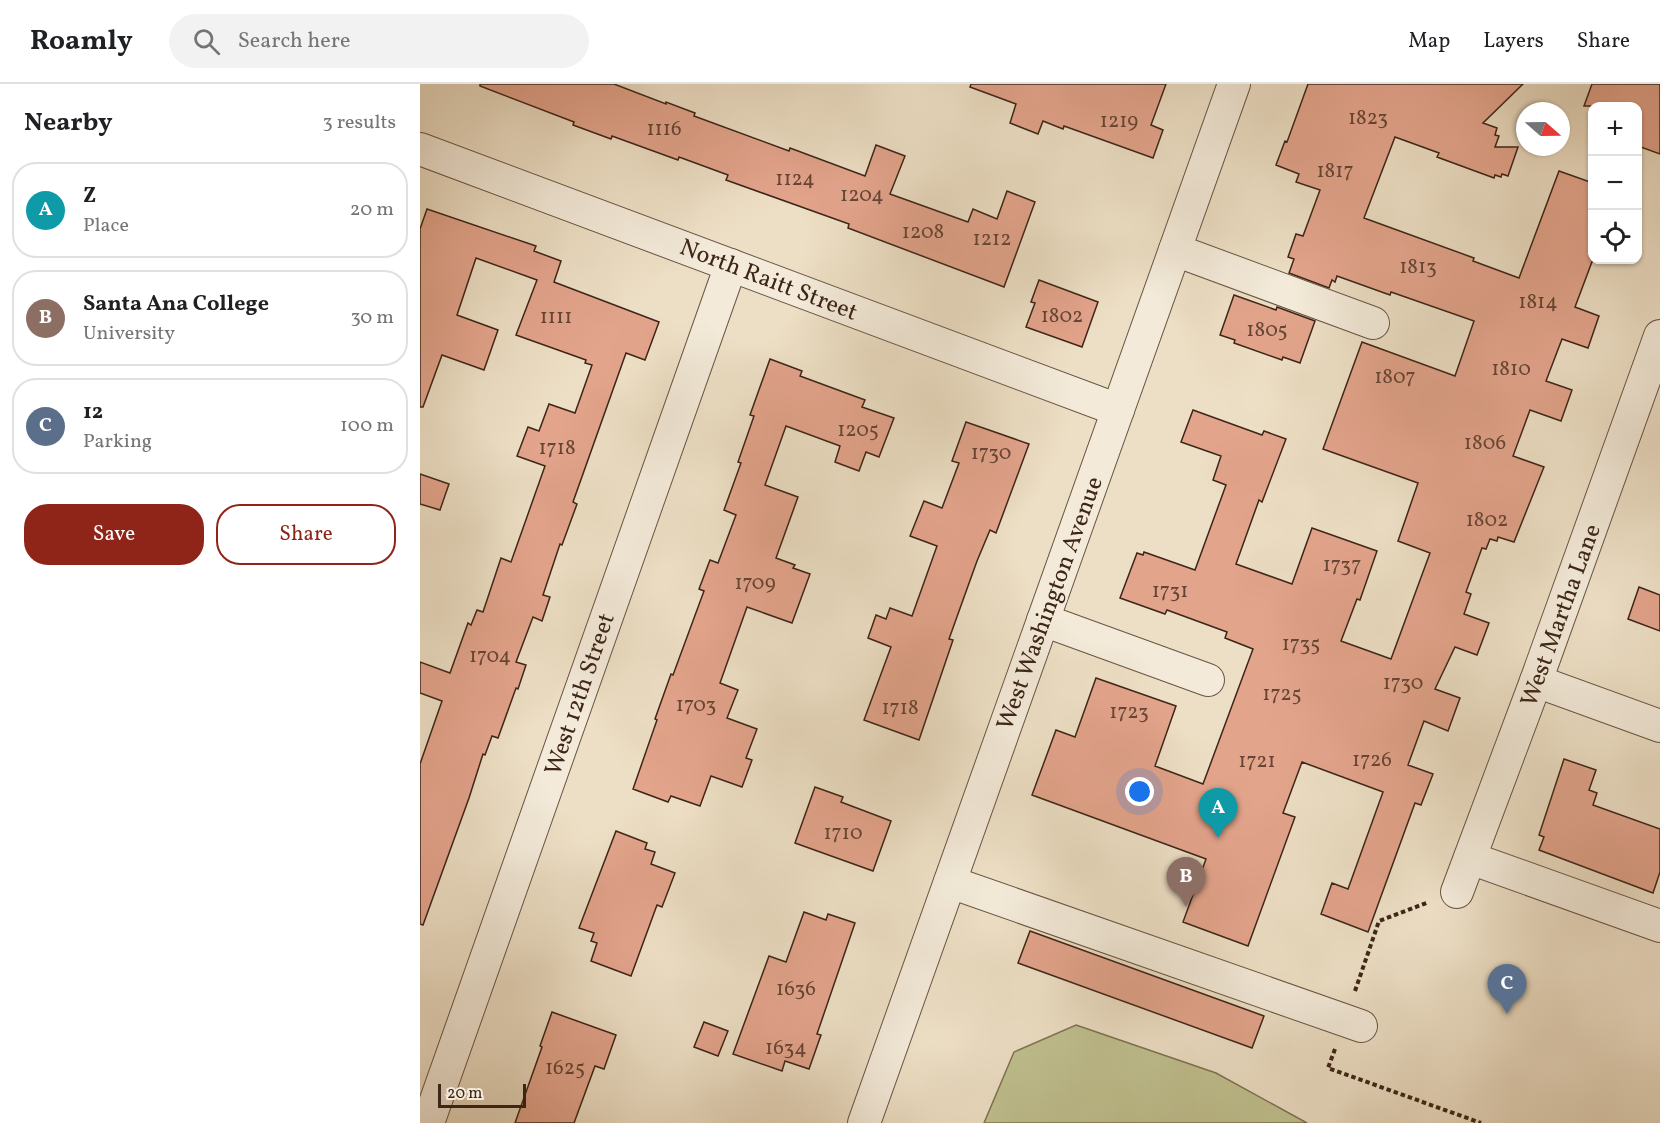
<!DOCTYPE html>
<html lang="en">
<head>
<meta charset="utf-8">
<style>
	:root { --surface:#fff; --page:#f2f2f2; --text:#202124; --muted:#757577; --line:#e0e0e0; --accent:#8f2418 }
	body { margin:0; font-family:Vollkorn,serif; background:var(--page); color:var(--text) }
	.controls { position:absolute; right:18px; top:18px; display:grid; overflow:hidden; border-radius:12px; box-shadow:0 2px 4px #0004 }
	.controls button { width:54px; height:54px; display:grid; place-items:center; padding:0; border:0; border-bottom:2px solid var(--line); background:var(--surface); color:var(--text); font:30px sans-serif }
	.compass { position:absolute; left:1096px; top:18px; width:54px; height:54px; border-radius:50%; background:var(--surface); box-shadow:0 2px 4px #0004; rotate:110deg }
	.scale { position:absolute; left:18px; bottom:15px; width:88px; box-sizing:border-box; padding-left:6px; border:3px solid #3d2517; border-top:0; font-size:16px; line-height:21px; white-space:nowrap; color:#3d2517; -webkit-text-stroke:4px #f3ead9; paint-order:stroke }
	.you { position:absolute; left:720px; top:708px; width:21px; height:21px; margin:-15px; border:4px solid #fff; border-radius:50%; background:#1a73e8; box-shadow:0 0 0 9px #1a73e833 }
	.badge { display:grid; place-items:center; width:39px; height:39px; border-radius:50%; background:var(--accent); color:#fff; font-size:20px; font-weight:700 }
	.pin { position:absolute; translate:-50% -50px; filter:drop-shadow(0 2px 3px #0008) }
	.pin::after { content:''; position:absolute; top:32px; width:21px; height:18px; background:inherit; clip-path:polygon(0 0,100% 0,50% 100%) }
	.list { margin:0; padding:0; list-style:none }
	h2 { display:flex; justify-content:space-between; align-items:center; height:78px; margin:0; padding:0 24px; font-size:26px }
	h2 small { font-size:20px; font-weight:400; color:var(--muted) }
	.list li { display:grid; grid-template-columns:39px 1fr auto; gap:18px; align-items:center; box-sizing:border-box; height:96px; margin:0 12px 12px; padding:0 12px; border:2px solid var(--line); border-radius:24px }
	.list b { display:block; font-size:22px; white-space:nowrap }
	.list p { margin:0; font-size:20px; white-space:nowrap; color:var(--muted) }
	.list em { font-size:20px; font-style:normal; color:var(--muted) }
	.actions { display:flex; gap:12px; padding:18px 24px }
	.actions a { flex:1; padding:14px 0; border:2px solid var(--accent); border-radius:24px; text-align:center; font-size:21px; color:var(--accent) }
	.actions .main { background:var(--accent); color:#fff }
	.icon { flex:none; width:33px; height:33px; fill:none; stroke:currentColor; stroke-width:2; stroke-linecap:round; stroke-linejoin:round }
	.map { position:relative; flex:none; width:1240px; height:1039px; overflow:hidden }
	header { display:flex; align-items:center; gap:36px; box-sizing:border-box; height:84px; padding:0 30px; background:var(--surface); border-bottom:2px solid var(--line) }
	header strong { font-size:28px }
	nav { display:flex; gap:33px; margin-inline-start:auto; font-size:21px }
	.search { width:420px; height:54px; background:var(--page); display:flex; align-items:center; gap:15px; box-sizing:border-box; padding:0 21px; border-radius:33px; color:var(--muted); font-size:22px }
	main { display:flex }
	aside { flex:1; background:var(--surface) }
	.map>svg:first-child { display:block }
</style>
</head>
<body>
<header>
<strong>Roamly</strong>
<div class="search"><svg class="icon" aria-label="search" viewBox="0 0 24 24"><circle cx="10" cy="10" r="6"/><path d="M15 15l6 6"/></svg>Search here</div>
<nav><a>Map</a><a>Layers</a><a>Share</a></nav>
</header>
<main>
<aside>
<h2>Nearby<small>3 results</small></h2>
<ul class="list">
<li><span class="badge" style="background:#0f9aa8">A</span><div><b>Z</b><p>Place</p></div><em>20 m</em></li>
<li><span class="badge" style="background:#8d6e63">B</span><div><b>Santa Ana College</b><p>University</p></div><em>30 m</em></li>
<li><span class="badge" style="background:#5c6f8a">C</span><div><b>12</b><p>Parking</p></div><em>100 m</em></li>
</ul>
<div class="actions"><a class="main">Save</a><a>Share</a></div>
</aside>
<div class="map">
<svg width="1240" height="1039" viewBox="0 0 1240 1039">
	<rect width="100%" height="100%" fill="#eddfc5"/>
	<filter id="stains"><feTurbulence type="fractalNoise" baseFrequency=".00333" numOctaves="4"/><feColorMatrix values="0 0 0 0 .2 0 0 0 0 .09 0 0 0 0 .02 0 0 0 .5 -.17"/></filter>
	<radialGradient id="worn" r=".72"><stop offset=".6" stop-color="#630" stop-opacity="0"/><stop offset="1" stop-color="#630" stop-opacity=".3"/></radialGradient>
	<path fill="#c0c08f" stroke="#7e7253" stroke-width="1.5" d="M 656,941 L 796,989 L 887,1039 L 564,1039 L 594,968 Z"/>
	<g fill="#e3a48c" stroke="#3d2517" stroke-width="1.5">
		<path d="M 60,0 L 194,0 L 246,20 L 246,18 L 275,29 L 274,32 L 369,67 L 370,64 L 445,92 L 456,61 L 485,72 L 470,110 L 548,138 L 553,125 L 577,135 L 587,107 L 615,118 L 584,203 L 428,144 L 429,140 L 306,96 L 308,91 L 259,73 L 258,76 L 192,52 L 191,55 L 153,41 L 154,38 L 60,2 Z"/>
		<path d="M 551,0 L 746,0 L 731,41 L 743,46 L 733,74 L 644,42 L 643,45 L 623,37 L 618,50 L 590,39 L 596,20 L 550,3 Z"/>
		<path d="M 888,0 L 1103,0 L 1063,39 L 1077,44 L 1075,51 L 1079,52 L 1075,63 L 1098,63 L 1088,92 L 1082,90 L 1081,93 L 1075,91 L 1074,94 L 1017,73 L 1019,69 L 975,53 L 944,134 L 1054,174 L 1053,177 L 1099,194 L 1139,87 L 1173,99 L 1173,175 L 1155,223 L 1179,232 L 1168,264 L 1142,255 L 1126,297 L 1152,306 L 1141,337 L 1110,326 L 1093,372 L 1124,383 L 1094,458 L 1078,453 L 1077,457 L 1070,455 L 1066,465 L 1062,464 L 1046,508 L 1051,510 L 1044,530 L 1069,539 L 1057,571 L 1035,563 L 1015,605 L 1040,614 L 1028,647 L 1004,637 L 988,681 L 1013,690 L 1001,721 L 995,719 L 948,848 L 901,830 L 912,799 L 928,805 L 963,708 L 882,678 L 863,729 L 875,733 L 828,862 L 763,838 L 786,775 L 612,711 L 636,646 L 655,653 L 676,594 L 756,622 L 735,682 L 783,700 L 833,565 L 805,554 L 807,548 L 747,526 L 745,530 L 700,514 L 717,469 L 723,471 L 724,468 L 775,486 L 806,401 L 793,396 L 801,372 L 761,358 L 773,326 L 842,351 L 844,347 L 866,355 L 842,418 L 839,416 L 816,480 L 872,500 L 892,444 L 957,467 L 940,516 L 937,515 L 921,557 L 971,575 L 1010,469 L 978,457 L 998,399 L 903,365 L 942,258 L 1035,292 L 1054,237 L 971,208 L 970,211 L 917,192 L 915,198 L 912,196 L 909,204 L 869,189 L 874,175 L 868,173 L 876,150 L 883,152 L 900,106 L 876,98 L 879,90 L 856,81 L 865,57 L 867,58 Z"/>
		<path d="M 1172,0 L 1240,0 L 1240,70 L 1218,62 L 1218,22 L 1164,22 Z"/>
		<path d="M 7,125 L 116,162 L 114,167 L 141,177 L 134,198 L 239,238 L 225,276 L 206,269 L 153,418 L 157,420 L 142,461 L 140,460 L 123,511 L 130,513 L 122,537 L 113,533 L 96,578 L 106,581 L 98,605 L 96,604 L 78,654 L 72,652 L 65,671 L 63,670 L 49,714 L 3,841 L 0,840 L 0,680 L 22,617 L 0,609 L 0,578 L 30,589 L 48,539 L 51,541 L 57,526 L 63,528 L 81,474 L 91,478 L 125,382 L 97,372 L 108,343 L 119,347 L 129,320 L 155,329 L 172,281 L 165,279 L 166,276 L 96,251 L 117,196 L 56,174 L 37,231 L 78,246 L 64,286 L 22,271 L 3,323 L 0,323 L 0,145 Z"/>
		<path d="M 619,196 L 678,218 L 662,263 L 606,243 L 615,219 L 611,218 Z"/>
		<path d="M 814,211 L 856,226 L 857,223 L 895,237 L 880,279 L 863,273 L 862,276 L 814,259 L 815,256 L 800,251 Z"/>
		<path d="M 350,275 L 382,287 L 380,292 L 445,316 L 442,323 L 474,334 L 459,373 L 446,368 L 439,387 L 415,378 L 420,362 L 366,342 L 345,401 L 378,413 L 356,474 L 375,481 L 373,484 L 390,490 L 372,539 L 327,523 L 300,599 L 318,606 L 307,634 L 337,645 L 326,674 L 332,676 L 322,703 L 291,692 L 280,722 L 251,712 L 248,718 L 213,705 L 237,636 L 235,635 L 251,590 L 253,591 L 284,507 L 279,505 L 290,476 L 298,479 L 316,431 L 304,426 L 321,379 L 318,378 L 334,332 L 330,331 Z"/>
		<path d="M 546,338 L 609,360 L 576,449 L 570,446 L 557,477 L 529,555 L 533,556 L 499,656 L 444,636 L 471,563 L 448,554 L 456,531 L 466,535 L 470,524 L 492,532 L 517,462 L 490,452 L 504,417 L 522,424 L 539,379 L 532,377 Z"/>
		<path d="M 0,390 L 29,400 L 20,426 L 0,420 Z"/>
		<path d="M 1219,503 L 1240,511 L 1240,547 L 1208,535 Z"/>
		<path d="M 1144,675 L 1176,686 L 1169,706 L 1177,709 L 1173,721 L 1240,745 L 1240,788 L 1233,809 L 1119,766 L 1124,753 L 1119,751 Z"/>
		<path d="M 395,703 L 423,713 L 421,718 L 471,737 L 453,787 L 375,759 Z"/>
		<path d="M 196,747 L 227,759 L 225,765 L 235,768 L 231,780 L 255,789 L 242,823 L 237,821 L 211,892 L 171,877 L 177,859 L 171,857 L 174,849 L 159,844 Z"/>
		<path d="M 384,828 L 406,836 L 408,830 L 435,839 L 397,950 L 401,951 L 389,985 L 365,977 L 362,987 L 313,970 L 349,872 L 366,878 Z"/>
		<path d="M 610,847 L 844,932 L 832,964 L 598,879 Z"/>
		<path d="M 132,928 L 196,951 L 184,985 L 175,982 L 154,1039 L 95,1039 L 122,963 L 120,962 Z"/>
		<path d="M 284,938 L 308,947 L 298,972 L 274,963 Z"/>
	</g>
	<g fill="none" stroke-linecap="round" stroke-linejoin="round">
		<g stroke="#695442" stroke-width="34">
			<g id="minor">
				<path d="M 0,65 L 698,326"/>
				<path d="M 755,166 L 953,239"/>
				<path d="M 623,536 L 788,596"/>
				<path d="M 1116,597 L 1240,642"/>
				<path d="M 1050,774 L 1240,842"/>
				<path d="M 530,798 L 941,942"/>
				<path d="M 1037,808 L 1116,597 L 1240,252"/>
				<path d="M 8,1039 L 311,181"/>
				<path d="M 444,1039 L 814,0"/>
			</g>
		</g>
		<g stroke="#3d2517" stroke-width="4" stroke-dasharray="4.5 3" stroke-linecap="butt">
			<path d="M 935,907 L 959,837 L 1009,818"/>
			<path d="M 915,965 L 908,984 L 1061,1039"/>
		</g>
		<use href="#minor" stroke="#f3ead9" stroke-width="32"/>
	</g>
	<g text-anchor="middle" stroke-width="4.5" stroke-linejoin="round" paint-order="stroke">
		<g font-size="21" fill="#664534">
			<text x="948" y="40">1823</text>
			<text x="699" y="43">1219</text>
			<text x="244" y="51">1116</text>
			<text x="915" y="93">1817</text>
			<text x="375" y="101">1124</text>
			<text x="442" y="117">1204</text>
			<text x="503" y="154">1208</text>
			<text x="572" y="161">1212</text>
			<text x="998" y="189">1813</text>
			<text x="1118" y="224">1814</text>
			<text x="642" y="238">1802</text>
			<text x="136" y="239">1111</text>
			<text x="847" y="252">1805</text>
			<text x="1091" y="291">1810</text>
			<text x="975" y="299">1807</text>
			<text x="438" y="352">1205</text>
			<text x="1065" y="365">1806</text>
			<text x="137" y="370">1718</text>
			<text x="571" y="375">1730</text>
			<text x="1067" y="442">1802</text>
			<text x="922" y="487">1737</text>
			<text x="335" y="505">1709</text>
			<text x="750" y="513">1731</text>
			<text x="881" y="566">1735</text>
			<text x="70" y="578">1704</text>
			<text x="983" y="605">1730</text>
			<text x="862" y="616">1725</text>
			<text x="276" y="627">1703</text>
			<text x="480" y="630">1718</text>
			<text x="709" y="634">1723</text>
			<text x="952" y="682">1726</text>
			<text x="837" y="683">1721</text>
			<text x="423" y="755">1710</text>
			<text x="376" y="911">1636</text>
			<text x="366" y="970">1634</text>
			<text x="145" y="990">1625</text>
		</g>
		<g font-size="24" fill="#3d2517" stroke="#f3ead9">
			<text transform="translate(349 195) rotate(21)" y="8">North Raitt Street</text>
			<text transform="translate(629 519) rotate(-70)" y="8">West Washington Avenue</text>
			<text transform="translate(1140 531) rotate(-70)" y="8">West Martha Lane</text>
			<text transform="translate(159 610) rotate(-71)" y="8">West 12th Street</text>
		</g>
	</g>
	<rect width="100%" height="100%" filter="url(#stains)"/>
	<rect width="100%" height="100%" fill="url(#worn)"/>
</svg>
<div class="controls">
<button>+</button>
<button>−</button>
<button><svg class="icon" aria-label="locate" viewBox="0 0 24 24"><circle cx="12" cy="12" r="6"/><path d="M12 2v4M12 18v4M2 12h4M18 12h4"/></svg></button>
</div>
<svg class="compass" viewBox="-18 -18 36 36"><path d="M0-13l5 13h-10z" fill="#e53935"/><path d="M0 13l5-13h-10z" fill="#757577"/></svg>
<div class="scale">20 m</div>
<div class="you"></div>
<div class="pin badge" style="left:798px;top:754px;background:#0f9aa8">A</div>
<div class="pin badge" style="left:766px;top:823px;background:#8d6e63">B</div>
<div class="pin badge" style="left:1087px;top:930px;background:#5c6f8a">C</div>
</div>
</main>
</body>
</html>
